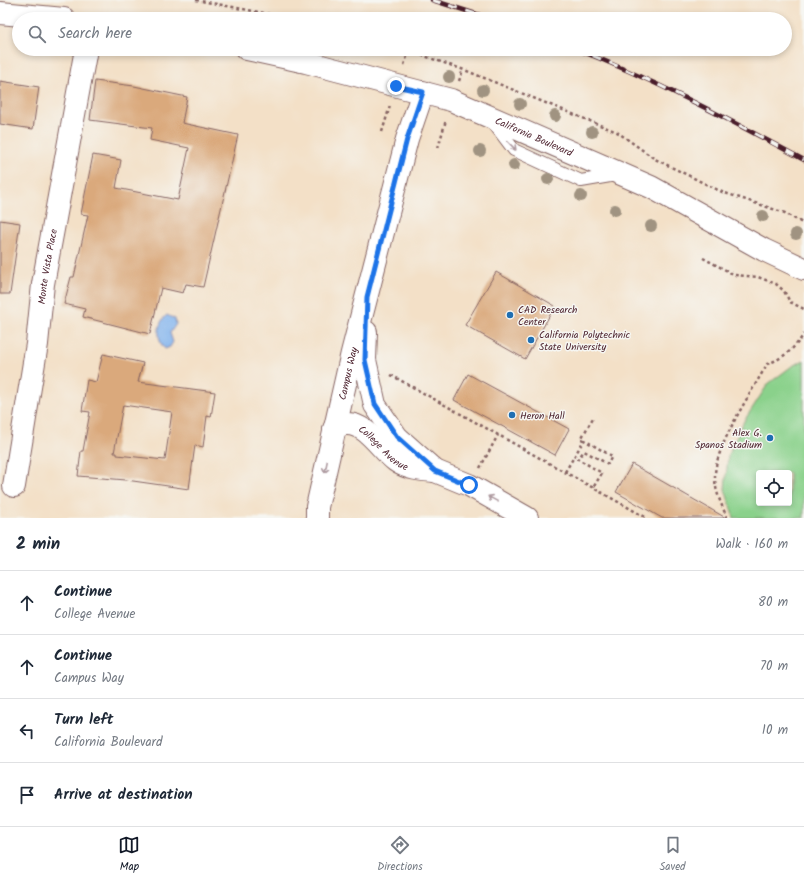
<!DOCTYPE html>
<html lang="en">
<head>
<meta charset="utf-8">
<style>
	:root { --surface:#fff; --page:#f6f6f7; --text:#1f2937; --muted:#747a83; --line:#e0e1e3; --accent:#111827 }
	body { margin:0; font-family:Kalam,sans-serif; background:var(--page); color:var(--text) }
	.controls { position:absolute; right:12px; bottom:12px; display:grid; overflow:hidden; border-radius:4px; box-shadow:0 2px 6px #0003 }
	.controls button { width:36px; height:36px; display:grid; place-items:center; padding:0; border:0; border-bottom:1px solid var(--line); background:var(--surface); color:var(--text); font:20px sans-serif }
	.stop { position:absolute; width:12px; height:12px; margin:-9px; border:3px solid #1a73e8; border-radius:50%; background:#fff }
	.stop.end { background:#1a73e8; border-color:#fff; box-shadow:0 1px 4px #0008 }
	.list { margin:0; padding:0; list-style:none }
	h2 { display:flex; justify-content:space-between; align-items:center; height:52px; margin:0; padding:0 16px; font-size:17px }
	h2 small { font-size:13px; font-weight:400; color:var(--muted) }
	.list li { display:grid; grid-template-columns:26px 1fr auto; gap:12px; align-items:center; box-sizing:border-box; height:64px; padding:0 16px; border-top:1px solid var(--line) }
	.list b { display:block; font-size:15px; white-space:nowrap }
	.list p { margin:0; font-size:13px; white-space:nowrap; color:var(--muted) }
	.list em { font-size:13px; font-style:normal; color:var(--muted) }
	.icon { flex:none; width:22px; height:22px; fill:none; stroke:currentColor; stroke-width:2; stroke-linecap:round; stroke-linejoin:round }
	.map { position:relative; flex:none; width:804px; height:518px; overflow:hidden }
	.search { position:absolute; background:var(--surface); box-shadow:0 2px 6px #0003; left:12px; right:12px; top:12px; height:44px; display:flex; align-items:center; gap:10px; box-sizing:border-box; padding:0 14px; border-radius:22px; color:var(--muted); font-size:15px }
	.sheet { height:308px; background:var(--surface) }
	nav { display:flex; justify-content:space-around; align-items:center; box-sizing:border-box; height:56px; border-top:1px solid var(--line); background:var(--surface); font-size:11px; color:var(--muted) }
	nav a { display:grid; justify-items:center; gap:2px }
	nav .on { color:var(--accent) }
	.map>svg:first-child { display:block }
</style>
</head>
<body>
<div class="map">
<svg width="804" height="518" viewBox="0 0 804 518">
	<rect width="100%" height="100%" fill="#f6f6f2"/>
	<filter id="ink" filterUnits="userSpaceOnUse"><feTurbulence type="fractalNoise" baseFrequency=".025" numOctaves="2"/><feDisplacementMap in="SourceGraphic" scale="8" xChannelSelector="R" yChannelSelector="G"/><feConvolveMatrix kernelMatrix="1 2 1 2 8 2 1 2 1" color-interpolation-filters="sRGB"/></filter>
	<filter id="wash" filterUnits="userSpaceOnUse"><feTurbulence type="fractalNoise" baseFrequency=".012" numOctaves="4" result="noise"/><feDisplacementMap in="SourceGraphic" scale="16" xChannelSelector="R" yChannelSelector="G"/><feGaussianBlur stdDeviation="0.9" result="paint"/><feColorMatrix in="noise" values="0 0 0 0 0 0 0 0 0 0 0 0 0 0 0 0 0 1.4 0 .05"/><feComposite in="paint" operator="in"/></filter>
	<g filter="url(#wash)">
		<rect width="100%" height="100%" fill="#f3e0c7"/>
		<path fill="#8ad18b" stroke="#6a785b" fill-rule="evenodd" d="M 804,360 L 804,518 L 734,518 L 725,489 L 728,456 L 744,421 L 768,384 L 792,366 ZM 759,473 L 789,473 L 789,503 L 759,503 Z"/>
		<path fill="#81b2ed" stroke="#66688c" d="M 167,315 L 175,319 L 176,324 L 170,333 L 173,342 L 170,347 L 165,349 C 156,340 157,322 167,315 Z"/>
		<g id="blocks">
			<g fill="#daa97c" fill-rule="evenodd">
				<path d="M 0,81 L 39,87 L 33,129 L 0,124 Z"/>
				<path d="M 95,81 L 134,86 L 187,97 L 182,123 L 238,135 L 203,287 L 186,284 L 183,293 L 161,288 L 150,334 L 83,317 L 85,309 L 64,304 L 71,277 L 74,277 L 88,215 L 81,214 L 93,155 L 121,160 L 116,188 L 178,200 L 189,148 L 150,140 L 152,128 L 90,120 Z"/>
				<path d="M 0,220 L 20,223 L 10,294 L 0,294 Z"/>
				<path d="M 496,272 L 555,306 L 525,359 L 465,325 Z"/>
				<path d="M 103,354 L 143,363 L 138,382 L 215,392 L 211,417 L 207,416 L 203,447 L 195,445 L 189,489 L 126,480 L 78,476 L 81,451 L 83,451 L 90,412 L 82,411 L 87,380 L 96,382 ZM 123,405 L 172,412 L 165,460 L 117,455 L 117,453 L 114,453 Z"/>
				<path d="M 468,374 L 569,429 L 555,455 L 454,400 Z"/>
				<path d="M 632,464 L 726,518 L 662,518 L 616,492 Z"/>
			</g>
		</g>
	</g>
	<g filter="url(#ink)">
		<use href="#blocks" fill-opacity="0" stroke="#856362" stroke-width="1"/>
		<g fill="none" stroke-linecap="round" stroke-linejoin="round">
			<g stroke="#856362" stroke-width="14">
				<path id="service" d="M 492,121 L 514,150 L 581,181 L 616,175"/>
			</g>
			<g stroke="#856362" stroke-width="24">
				<g id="minor">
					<path d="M 366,332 L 365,360 L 375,405 L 397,437 L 435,471 L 469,485 L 527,518"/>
					<path id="s1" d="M 334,429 C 337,427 342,424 346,424 C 367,423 381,450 396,461 C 407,469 421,470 435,471"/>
					<path id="s2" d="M 14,486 L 37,344 L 43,284 L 86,49"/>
					<path id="s3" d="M 317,518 L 317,507 L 352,353 L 407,139 L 423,92"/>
				</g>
			</g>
			<g stroke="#856362" stroke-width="24">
				<g id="tertiary">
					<path d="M 0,13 L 64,19"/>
					<path id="s4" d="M 247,49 L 306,62 L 451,100 L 651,187 L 764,250 L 804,269"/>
				</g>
			</g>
			<g stroke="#856362" stroke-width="2.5" stroke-dasharray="3 3" stroke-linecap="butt">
				<path d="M 196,0 L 295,19"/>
				<path d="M 404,49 L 467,71 L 617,132 L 655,159 L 722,192 L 785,213 L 804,224"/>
				<path d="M 404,65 L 409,51"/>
				<path d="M 459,81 L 463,70"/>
				<path d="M 382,132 L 390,106"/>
				<path d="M 438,148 L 446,120"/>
				<path d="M 703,258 L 735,275 L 758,277 L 776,284 L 784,291 L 790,302 L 804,309"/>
				<path d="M 391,375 L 647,518"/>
				<path d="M 584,440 L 581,439 L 594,416"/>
				<path d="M 480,468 L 498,435"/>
				<path d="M 565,472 L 584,440 L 612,456 L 608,464 L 584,451 L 578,459 L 602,473 L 593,488"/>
				<path d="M 727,518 C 722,505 715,492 715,477 C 714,447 752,392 767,364 C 784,358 794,349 804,334"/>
			</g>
			<use href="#service" stroke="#fff" stroke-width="12"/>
			<use href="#minor" stroke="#fff" stroke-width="22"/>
			<use href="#tertiary" stroke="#fff" stroke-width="22"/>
			<g stroke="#4a1f2b" stroke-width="4.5">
				<g id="rail">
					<path d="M 432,0 L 492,19"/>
					<path d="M 576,49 C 655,80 730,120 804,160"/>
				</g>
			</g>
			<use href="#rail" stroke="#f6f6f2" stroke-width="3" stroke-dasharray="9" stroke-linecap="butt"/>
		</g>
		<g fill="#a09381">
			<circle cx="449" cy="77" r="6"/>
			<circle cx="483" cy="90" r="6"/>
			<circle cx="520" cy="104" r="6"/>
			<circle cx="555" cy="116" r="6"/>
			<circle cx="592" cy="132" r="6"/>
			<circle cx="480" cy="151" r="6"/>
			<circle cx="514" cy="165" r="6"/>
			<circle cx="548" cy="179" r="6"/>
			<circle cx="581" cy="196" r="6"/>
			<circle cx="615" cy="210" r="6"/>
			<circle cx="763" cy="216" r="6"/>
			<circle cx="651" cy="226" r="6"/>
			<circle cx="796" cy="234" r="6"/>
		</g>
		<defs><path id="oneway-shaft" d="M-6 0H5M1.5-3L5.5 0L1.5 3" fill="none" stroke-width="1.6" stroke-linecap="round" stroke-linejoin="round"/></defs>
		<g stroke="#ae9aa0">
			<use href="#oneway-shaft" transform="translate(512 146) rotate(46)"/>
			<use href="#oneway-shaft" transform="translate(326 467) rotate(102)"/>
			<use href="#oneway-shaft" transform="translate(493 499) rotate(-151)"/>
		</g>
	</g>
	<g fill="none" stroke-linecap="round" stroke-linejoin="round" filter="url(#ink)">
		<path stroke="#1a73e8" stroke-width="5" d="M 396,86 L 423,92 L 407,139 L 367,297 L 365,360 L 375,404 L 397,437 L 435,471 L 469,485"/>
	</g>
	<g fill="#1f6fb2" stroke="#f6f6f2" stroke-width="1.5">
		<circle cx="510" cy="315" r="4"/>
		<circle cx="531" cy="340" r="4"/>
		<circle cx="512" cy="415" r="4"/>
		<circle cx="770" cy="438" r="4"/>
	</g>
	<g text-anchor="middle" stroke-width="3" stroke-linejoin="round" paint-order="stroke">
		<g font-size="10" fill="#4a1f2b" stroke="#f6f6f2">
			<text dy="4" stroke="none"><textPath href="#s4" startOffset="301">California Boulevard</textPath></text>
			<text dy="4" stroke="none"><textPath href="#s2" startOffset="222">Monte Vista Place</textPath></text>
			<text dy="4" stroke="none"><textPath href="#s3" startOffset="148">Campus Way</textPath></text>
			<text dy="4" stroke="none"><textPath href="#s1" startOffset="59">College Avenue</textPath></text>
		</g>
		<g font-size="10" fill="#4a1f2b" stroke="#f6f6f2" text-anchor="start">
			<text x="518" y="313">CAD Research<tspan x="518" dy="12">Center</tspan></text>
			<text x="539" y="338">California Polytechnic<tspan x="539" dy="12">State University</tspan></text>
			<text x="520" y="419">Heron Hall</text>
			<text x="762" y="436" text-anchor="end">Alex G.<tspan x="762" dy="12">Spanos Stadium</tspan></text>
		</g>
	</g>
</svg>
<div class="controls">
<button><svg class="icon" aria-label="locate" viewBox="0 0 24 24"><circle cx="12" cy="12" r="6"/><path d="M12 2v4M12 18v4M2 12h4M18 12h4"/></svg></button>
</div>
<div class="stop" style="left:469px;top:485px"></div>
<div class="stop end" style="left:396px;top:86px"></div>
<div class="search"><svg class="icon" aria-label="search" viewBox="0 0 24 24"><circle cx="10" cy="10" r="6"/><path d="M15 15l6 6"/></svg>Search here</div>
</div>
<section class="sheet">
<h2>2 min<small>Walk · 160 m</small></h2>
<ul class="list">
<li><svg class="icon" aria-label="ahead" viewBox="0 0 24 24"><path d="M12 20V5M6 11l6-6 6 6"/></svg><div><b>Continue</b><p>College Avenue</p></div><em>80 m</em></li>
<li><svg class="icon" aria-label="ahead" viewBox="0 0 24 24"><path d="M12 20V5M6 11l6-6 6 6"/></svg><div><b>Continue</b><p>Campus Way</p></div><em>70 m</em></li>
<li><svg class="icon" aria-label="left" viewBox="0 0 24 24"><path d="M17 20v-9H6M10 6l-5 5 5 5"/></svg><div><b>Turn left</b><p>California Boulevard</p></div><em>10 m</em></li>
<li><svg class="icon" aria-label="arrive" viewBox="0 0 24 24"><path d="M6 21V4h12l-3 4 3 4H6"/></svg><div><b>Arrive at destination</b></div></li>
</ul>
</section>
<nav>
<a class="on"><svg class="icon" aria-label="map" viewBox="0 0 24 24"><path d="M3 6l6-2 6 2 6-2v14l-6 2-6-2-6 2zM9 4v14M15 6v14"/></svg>Map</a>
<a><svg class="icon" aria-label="directions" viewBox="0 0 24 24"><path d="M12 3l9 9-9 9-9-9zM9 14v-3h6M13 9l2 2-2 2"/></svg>Directions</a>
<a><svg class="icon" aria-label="saved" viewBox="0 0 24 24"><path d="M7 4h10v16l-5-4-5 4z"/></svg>Saved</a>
</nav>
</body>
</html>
